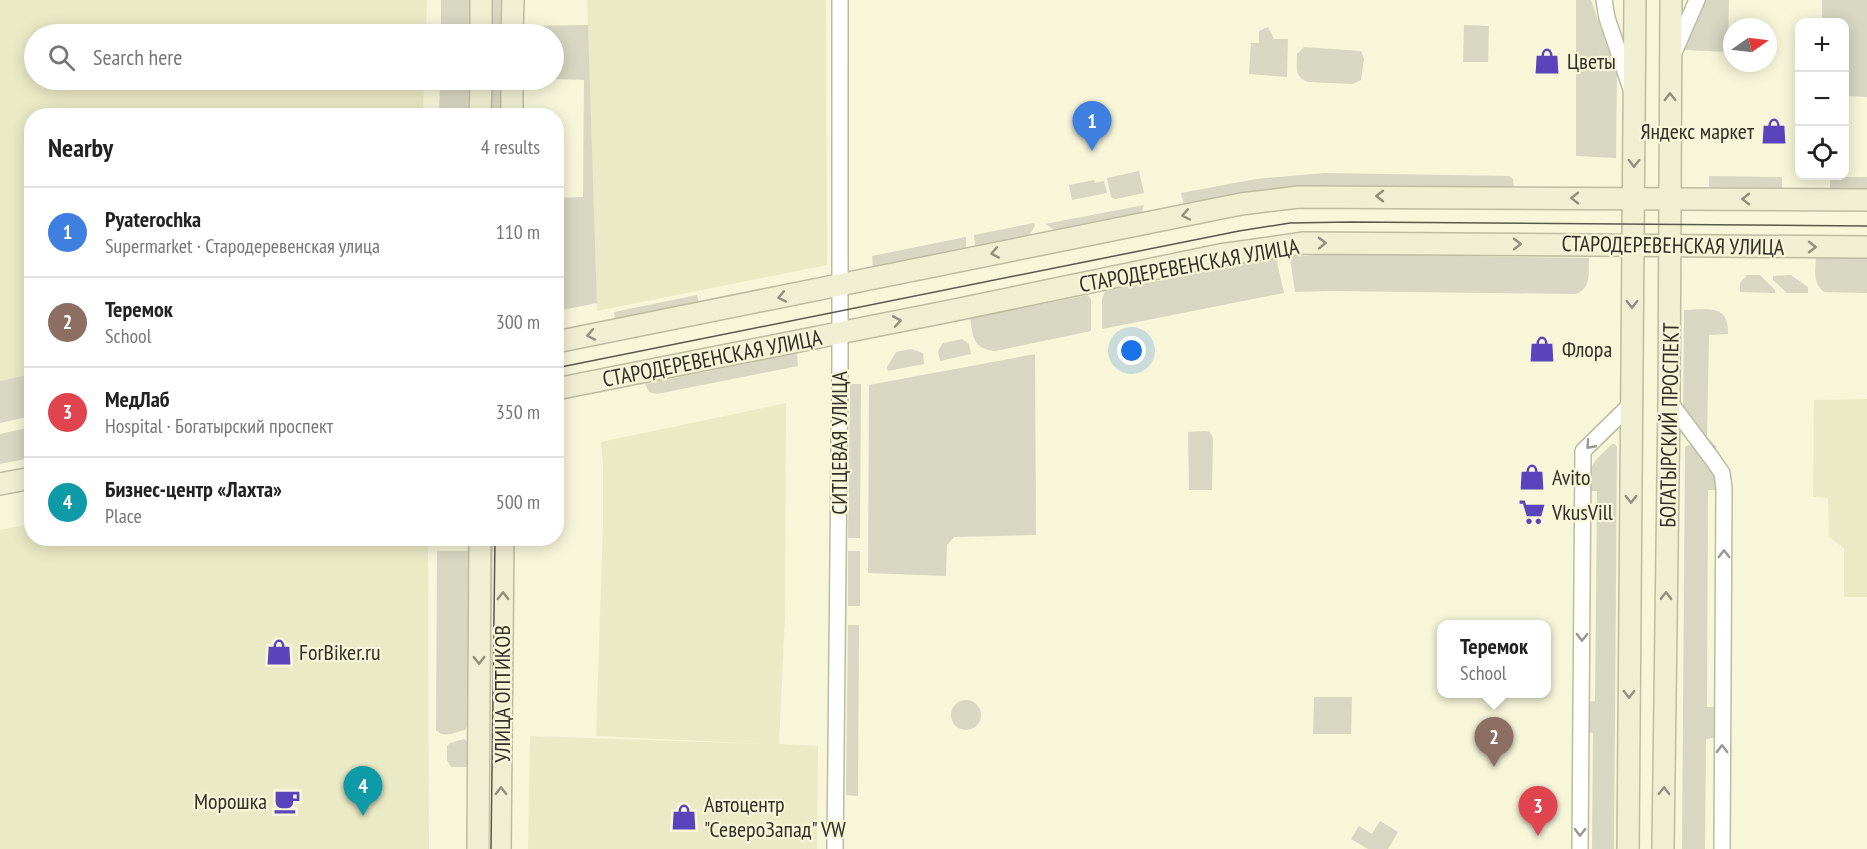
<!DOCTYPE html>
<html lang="en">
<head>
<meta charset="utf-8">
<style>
	:root { --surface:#fff; --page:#f2f2f2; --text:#222; --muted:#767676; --line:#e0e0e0; --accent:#ea580c }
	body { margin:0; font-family:"PT Sans Narrow",sans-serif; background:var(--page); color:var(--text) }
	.controls { position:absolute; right:18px; top:18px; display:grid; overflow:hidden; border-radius:12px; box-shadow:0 3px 15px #0003 }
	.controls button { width:54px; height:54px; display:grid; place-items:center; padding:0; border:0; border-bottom:2px solid var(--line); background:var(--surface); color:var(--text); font:30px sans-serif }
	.compass { position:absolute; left:1723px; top:18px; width:54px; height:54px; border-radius:50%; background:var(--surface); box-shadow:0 3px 15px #0003; rotate:76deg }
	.you { position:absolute; left:1132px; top:351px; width:21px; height:21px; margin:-15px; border:4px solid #fff; border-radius:50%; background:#1a73e8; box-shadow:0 0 0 9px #1a73e833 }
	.badge { display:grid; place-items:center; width:39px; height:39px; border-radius:50%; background:var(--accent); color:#fff; font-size:20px; font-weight:700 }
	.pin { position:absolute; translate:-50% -50px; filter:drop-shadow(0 2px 3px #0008) }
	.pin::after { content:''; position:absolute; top:32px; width:21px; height:18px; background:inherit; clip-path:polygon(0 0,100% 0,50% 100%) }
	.popup { position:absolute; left:1437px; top:620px; width:114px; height:78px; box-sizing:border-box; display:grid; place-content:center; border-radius:12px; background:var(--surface); filter:drop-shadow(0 2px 4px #0005); font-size:20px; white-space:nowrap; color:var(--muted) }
	.popup b { font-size:22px; color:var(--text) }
	.popup::after { content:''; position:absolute; left:50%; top:100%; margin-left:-12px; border:12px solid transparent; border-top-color:var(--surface) }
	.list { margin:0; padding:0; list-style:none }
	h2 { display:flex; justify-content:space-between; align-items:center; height:78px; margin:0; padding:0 24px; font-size:26px }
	h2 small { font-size:20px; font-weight:400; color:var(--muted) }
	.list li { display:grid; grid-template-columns:39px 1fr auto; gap:18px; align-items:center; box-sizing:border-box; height:90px; padding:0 24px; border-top:2px solid var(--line) }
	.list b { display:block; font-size:22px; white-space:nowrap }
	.list p { margin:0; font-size:20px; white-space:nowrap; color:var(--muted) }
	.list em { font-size:20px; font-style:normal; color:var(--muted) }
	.icon { flex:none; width:33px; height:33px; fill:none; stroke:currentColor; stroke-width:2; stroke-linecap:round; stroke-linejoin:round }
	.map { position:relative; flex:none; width:1867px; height:849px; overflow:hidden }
	.search { position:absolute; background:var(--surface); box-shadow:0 3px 15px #0003; left:24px; top:24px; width:540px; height:66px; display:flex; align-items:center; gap:15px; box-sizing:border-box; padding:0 21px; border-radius:33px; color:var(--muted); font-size:22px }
	.panel { position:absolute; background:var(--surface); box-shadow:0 3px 15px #0003; left:24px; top:108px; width:540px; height:438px; border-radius:24px }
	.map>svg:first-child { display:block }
</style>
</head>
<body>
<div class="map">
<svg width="1867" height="849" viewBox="0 0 1867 849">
	<rect width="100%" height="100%" fill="#f7f6d9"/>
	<g fill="#ebeac6">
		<path d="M 0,0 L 427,0 L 426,34 L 34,34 L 34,80 L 424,80 L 423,115 L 32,116 L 31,374 L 0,381 Z"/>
		<path d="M 587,0 L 826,0 L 827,265 L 597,311 Z"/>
		<path d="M 1867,399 L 1867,597 L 1844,597 L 1844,548 L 1829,537 L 1828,498 L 1813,497 L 1814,400 Z"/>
		<path d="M 786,403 L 785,617 L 779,744 L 818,746 L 817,849 L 528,849 L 530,736 L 765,744 L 596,736 L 603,524 L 603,466 L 601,442 Z"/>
		<path d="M 31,524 L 32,538 L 428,539 L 429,849 L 0,849 L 0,530 Z"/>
	</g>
	<g fill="#d8d7c2">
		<path d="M 441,0 L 470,0 L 469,34 L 441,34 Z"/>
		<rect x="490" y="0" width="13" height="34"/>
		<path d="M 1576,0 L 1591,0 L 1617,75 L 1616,158 L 1576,156 Z"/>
		<path d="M 1705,0 L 1729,0 L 1728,52 L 1684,50 Z"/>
		<path d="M 1822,0 L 1867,0 L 1867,97 L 1845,96 L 1844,22 L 1822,22 Z"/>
		<path d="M 588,25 L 597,303 L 557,311 L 557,198 L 583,197 L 584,80 L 554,79 L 554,34 L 524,34 L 524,26 Z"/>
		<path d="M 1464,25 L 1489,26 L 1488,62 L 1463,62 Z"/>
		<path d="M 1268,27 L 1274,39 L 1288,39 L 1287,77 L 1249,74 L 1251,43 L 1259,43 L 1259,31 Z"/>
		<path d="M 1304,47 L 1361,51 L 1364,59 L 1361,80 L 1352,84 L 1308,82 C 1294,77 1297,67 1297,54 Z"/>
		<path d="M 440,80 L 469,80 L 468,115 L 439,115 Z"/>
		<path d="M 490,80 L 502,80 L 502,115 L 490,116 Z"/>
		<path d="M 1139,171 L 1144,193 L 1115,199 L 1111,197 L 1107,178 Z"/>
		<path d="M 1324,173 L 1509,176 L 1513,179 L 1514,188 L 1298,188 L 1258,191 L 1184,205 L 1181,193 L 1256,179 Z"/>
		<path d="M 1709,176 L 1782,177 L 1782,188 L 1709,187 Z"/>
		<rect x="1830" y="177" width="37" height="11"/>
		<path d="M 1094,180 L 1095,183 L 1104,181 L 1107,193 L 1072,200 L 1069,185 Z"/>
		<path d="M 1144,205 L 1141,214 L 1056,231 L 1045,224 Z"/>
		<path d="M 1034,223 L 1035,226 L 1028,237 L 975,247 L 974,235 Z"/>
		<path d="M 966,237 L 966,249 L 873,268 L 872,256 Z"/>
		<path d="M 1333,254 L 1589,258 C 1588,272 1592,288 1576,294 L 1333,291 L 1295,292 L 1290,257 Z"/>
		<path d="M 1276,258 L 1284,293 L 1102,329 L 1102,299 L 1105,291 Z"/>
		<path d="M 1816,258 L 1867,258 L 1867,293 L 1824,292 C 1813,283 1815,271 1816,258 Z"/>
		<path d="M 1747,275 L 1760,275 L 1775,290 L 1775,293 L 1740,292 L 1740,283 Z"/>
		<path d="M 1791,275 L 1808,287 L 1808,293 L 1787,293 L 1773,280 L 1773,276 Z"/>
		<path d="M 697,295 L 699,303 L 615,320 L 614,312 Z"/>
		<path d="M 1088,295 L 1091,300 L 1091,331 L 995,351 C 973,349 973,337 970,318 Z"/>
		<path d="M 1684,310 C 1707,310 1729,303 1728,334 L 1709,335 L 1707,437 L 1717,447 L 1714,451 L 1683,411 Z"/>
		<path d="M 962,339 L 969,344 L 971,354 L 940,361 L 938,351 L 943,343 Z"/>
		<path d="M 911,349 L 923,353 L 924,364 L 888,371 L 887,367 L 896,352 Z"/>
		<path d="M 797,353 L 798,366 L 657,394 L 649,392 L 645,384 Z"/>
		<path d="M 1035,354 L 1036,535 L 954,537 L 947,545 L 946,576 L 868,573 L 869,385 Z"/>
		<path d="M 31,374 L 31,416 L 0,423 L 0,381 Z"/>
		<path d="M 850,384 L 861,384 L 860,538 L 848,538 Z"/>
		<path d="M 31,427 L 31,458 L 0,464 L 0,434 Z"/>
		<path d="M 1206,431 L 1210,432 L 1213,438 L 1212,490 L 1189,490 L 1188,432 Z"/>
		<path d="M 1612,444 L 1615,444 L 1617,447 L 1614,849 L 1592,849 L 1593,733 L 1586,733 L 1587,702 L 1595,701 L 1597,491 L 1589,491 C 1590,461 1592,464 1612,444 Z"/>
		<path d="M 1688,445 L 1697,448 L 1715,474 L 1717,490 L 1708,490 L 1707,707 L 1716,707 L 1716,738 L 1706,739 L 1705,849 L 1682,849 L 1685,447 Z"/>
		<path d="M 437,551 L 470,551 L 469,722 L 465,730 C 455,732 443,739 436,730 Z"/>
		<rect x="848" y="551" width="12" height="55"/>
		<path d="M 848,625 L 859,625 L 858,796 L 846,795 Z"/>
		<path d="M 1314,697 L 1352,697 L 1351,734 L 1313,734 Z"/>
		<circle cx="966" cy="715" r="15"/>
		<path d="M 464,739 L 469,743 L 468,767 L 451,767 L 447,760 L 447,746 L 450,743 Z"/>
		<path d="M 1380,821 L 1398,832 L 1388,849 L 1368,849 L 1351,839 L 1359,826 L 1372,834 Z"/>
	</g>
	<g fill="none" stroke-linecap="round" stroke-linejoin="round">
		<g stroke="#bdbca1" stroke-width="18">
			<g id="street">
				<path d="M 1604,0 L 1607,18 L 1631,89"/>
				<path d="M 1673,55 L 1697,0"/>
				<path d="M 1669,401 L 1713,460 L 1722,473 L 1724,488 L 1722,849"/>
				<path d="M 835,849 L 840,363 L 840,0"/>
				<path d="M 1580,849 L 1583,451 L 1631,404"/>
			</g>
		</g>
		<g stroke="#bdbca1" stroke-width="24">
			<g id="secondary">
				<path d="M 481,34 L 481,0"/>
				<path d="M 512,34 L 513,0"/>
				<path d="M 480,116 L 481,80"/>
				<path d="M 512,116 L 512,80"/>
				<path d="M 556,342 L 1241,204 L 1299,197 L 1867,200"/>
				<path d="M 556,389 L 950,311 L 1220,255 L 1304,243 L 1867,247"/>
				<path d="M 0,484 L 32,478"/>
				<path d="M 478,849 L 480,538"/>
				<path d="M 500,849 L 503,538"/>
				<path d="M 1628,849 L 1635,0"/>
				<path d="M 1663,849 L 1669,401 L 1671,0"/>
			</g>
		</g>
		<use href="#street" stroke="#fff" stroke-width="15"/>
		<use href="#secondary" stroke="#f1efd2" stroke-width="21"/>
		<g stroke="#585849" stroke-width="1.5">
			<path d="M 556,368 L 1239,231 L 1290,223 L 1351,222 L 1867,226"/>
			<path d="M 491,849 L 495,538"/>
		</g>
	</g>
	<defs><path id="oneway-chevron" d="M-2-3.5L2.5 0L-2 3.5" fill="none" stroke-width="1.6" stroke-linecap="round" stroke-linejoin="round" transform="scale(1.5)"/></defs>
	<g stroke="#90907c">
		<use href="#oneway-chevron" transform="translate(1670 97) rotate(-91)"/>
		<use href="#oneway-chevron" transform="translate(1634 163) rotate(91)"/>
		<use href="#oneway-chevron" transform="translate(1380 196) rotate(-180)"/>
		<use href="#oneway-chevron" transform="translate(1575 198) rotate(-179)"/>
		<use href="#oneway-chevron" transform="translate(1746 199) rotate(-180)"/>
		<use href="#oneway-chevron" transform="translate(1186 215) rotate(168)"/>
		<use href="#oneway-chevron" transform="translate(1322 243) rotate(-1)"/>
		<use href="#oneway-chevron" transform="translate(1517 244)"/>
		<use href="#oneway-chevron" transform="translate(1812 247)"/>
		<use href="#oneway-chevron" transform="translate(995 253) rotate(169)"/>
		<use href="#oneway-chevron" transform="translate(782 297) rotate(169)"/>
		<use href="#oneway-chevron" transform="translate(1632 304) rotate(90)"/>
		<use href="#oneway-chevron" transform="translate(897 321) rotate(-10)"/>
		<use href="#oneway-chevron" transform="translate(591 335) rotate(169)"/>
		<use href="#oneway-chevron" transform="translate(1631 499) rotate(90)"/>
		<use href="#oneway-chevron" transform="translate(503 596) rotate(-90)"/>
		<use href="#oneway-chevron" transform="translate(1666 596) rotate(-89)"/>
		<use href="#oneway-chevron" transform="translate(479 660) rotate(90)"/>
		<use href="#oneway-chevron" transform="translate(1629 694) rotate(90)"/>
		<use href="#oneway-chevron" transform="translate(501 791) rotate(-90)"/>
		<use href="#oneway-chevron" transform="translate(1664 791) rotate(-89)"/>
	</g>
	<g stroke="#989892">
		<use href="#oneway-chevron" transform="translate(1590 445) rotate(132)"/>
		<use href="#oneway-chevron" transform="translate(1724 554) rotate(-90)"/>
		<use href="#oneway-chevron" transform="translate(1582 637) rotate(91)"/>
		<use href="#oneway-chevron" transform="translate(1722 749) rotate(-90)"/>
		<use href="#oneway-chevron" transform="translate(1580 832) rotate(91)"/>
	</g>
	<defs>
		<g id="shop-bare" transform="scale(2.07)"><path d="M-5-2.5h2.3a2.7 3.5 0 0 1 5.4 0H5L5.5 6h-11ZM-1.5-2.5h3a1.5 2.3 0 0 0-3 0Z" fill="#5a44bc" stroke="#f7f6d9" stroke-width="2.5" paint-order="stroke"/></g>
		<g id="supermarket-bare" transform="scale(2.07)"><path d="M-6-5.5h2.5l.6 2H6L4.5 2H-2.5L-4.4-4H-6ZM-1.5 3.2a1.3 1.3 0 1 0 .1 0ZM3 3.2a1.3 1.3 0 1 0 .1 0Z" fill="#5a44bc" stroke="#f7f6d9" stroke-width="2.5" paint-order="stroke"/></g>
		<g id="cafe-bare" transform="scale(2.07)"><path d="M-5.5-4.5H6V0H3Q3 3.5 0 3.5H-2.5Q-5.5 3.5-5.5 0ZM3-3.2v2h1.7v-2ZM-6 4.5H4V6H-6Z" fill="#5a44bc" stroke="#f7f6d9" stroke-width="2.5" paint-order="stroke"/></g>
	</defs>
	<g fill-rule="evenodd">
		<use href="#shop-bare" x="1547" y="61"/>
		<use href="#shop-bare" x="1774" y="131"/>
		<use href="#shop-bare" x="1542" y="349"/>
		<use href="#shop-bare" x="1532" y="477"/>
		<use href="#supermarket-bare" x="1532" y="512"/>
		<use href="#shop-bare" x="279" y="652"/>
		<use href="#cafe-bare" x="287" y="801"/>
		<use href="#shop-bare" x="684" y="817"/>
	</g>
	<g text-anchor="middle" stroke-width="4.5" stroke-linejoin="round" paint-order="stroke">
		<g font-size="22" fill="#303025" stroke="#f7f6d9" text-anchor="start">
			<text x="1567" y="69">Цветы</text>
			<text x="1754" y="139" text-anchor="end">Яндекс маркет</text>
			<text x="1562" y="357">Флора</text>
			<text x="1552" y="485">Avito</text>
			<text x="1552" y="520">VkusVill</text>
			<text x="299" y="660">ForBiker.ru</text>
			<text x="267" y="809" text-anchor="end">Морошка</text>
			<text x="704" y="812">Автоцентр<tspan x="704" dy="25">"СевероЗапад" VW</tspan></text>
		</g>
		<g font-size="22" fill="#303025" stroke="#f7f6d9">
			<text transform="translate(1673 245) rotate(1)" y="8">СТАРОДЕРЕВЕНСКАЯ УЛИЦА</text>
			<text transform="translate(1189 265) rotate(-10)" y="8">СТАРОДЕРЕВЕНСКАЯ УЛИЦА</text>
			<text transform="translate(712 358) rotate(-11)" y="8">СТАРОДЕРЕВЕНСКАЯ УЛИЦА</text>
			<text transform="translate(1669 425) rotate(-89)" y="8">БОГАТЫРСКИЙ ПРОСПЕКТ</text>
			<text transform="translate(839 443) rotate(-90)" y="8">СИТЦЕВАЯ УЛИЦА</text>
			<text transform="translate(502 694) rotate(-90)" y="8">УЛИЦА ОПТИКОВ</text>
		</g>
	</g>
</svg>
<div class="controls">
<button>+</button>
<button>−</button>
<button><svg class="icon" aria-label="locate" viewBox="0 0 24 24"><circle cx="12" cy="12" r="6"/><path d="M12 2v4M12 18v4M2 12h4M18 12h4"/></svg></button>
</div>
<svg class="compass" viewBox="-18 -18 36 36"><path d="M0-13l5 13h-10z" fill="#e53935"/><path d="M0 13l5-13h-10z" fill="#767676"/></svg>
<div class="you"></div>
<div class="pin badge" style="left:1092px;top:151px;background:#3f7fe0">1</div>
<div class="pin badge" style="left:1494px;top:767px;background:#8d6e63">2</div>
<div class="popup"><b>Теремок</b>School</div>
<div class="pin badge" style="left:1538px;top:836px;background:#e0444e">3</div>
<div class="pin badge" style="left:363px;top:816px;background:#0f9aa8">4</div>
<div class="search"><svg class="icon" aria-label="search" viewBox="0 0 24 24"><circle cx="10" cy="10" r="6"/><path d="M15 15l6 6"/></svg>Search here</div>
<section class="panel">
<h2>Nearby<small>4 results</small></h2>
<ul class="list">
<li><span class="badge" style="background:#3f7fe0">1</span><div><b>Pyaterochka</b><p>Supermarket · Стародеревенская улица</p></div><em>110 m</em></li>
<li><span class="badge" style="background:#8d6e63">2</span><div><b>Теремок</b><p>School</p></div><em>300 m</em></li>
<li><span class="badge" style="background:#e0444e">3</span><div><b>МедЛаб</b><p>Hospital · Богатырский проспект</p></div><em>350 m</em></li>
<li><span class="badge" style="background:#0f9aa8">4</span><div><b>Бизнес-центр «Лахта»</b><p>Place</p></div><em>500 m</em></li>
</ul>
</section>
</div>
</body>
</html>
